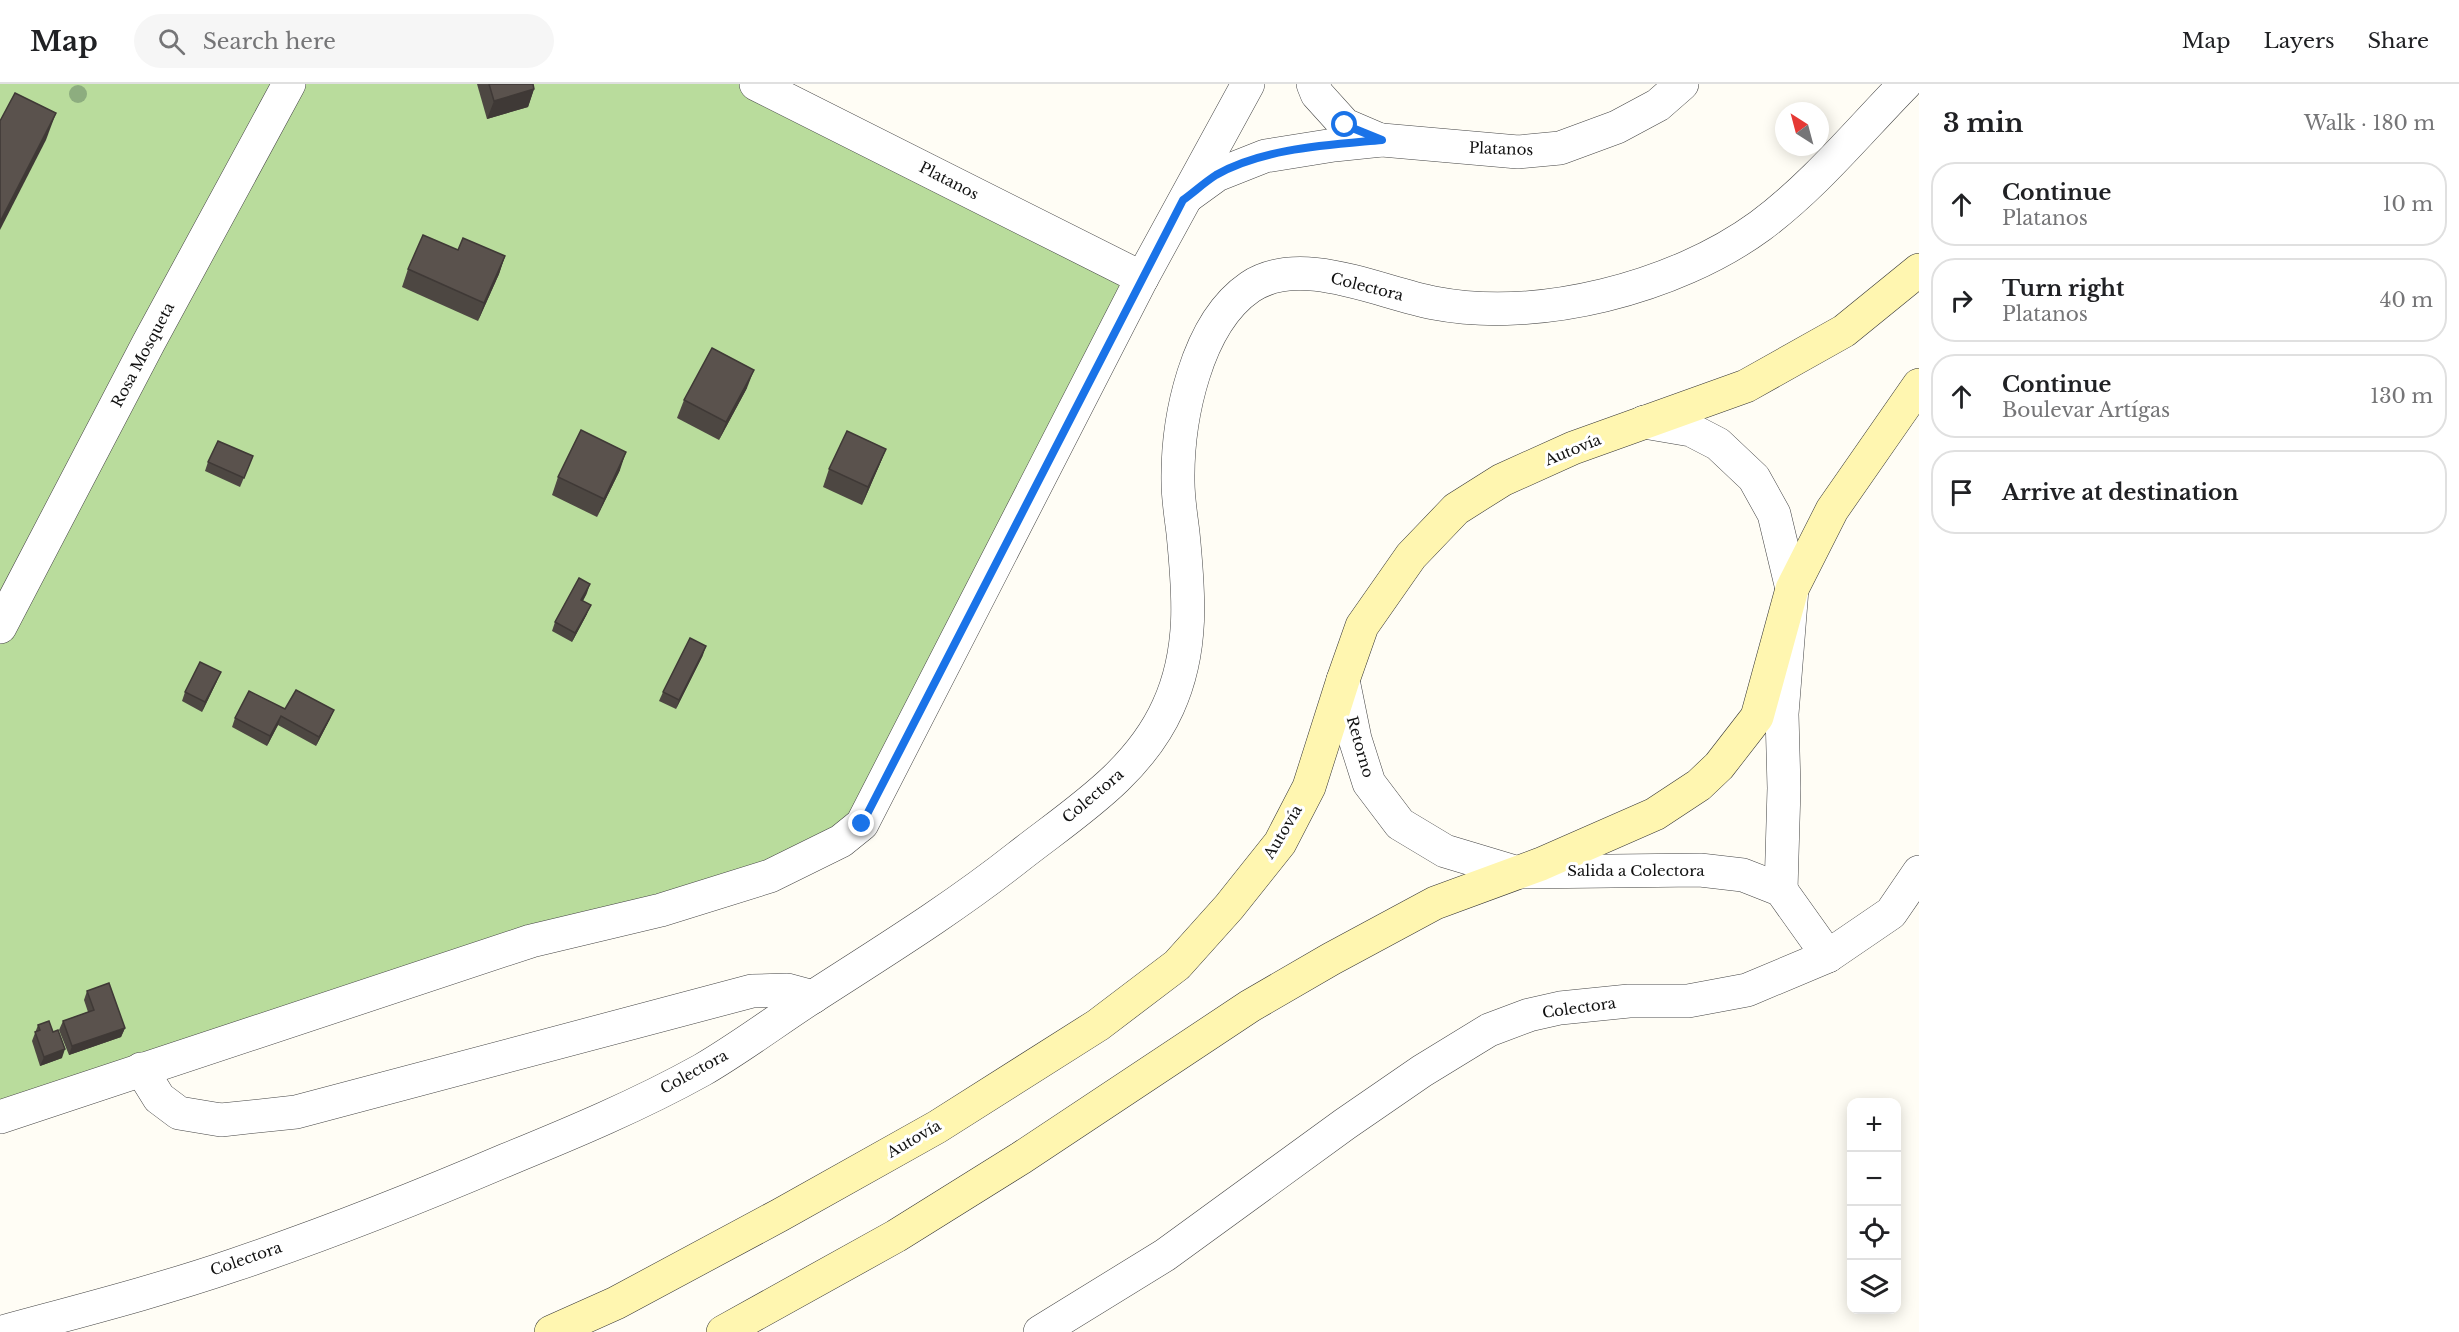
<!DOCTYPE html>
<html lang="en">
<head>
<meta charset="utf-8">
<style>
	:root { --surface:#fff; --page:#f6f6f6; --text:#202124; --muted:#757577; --line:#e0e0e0 }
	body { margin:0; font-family:"Libre Baskerville",serif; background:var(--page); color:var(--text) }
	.controls { position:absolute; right:18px; bottom:18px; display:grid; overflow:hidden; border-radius:12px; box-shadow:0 3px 15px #0003 }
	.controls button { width:54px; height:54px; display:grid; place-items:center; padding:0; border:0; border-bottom:2px solid var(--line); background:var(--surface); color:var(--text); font:30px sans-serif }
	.compass { position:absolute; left:1775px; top:18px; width:54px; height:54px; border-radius:50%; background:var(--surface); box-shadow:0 3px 15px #0003; rotate:324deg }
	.stop { position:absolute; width:18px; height:18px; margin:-14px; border:4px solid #1a73e8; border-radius:50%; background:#fff }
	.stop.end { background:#1a73e8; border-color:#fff; box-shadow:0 2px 6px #0008 }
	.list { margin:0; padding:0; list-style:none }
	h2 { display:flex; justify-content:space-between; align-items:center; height:78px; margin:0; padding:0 24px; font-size:26px }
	h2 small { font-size:20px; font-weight:400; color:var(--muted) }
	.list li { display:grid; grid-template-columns:39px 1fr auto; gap:18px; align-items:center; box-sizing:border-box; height:84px; margin:0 12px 12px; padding:0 12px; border:2px solid var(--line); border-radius:24px }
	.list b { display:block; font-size:22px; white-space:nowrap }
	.list p { margin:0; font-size:20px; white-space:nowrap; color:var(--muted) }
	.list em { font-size:20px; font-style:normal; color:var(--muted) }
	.icon { flex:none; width:33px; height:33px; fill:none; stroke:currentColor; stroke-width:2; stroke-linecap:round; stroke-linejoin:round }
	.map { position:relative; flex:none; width:1919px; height:1248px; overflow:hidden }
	header { display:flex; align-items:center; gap:36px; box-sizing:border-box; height:84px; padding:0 30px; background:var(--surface); border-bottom:2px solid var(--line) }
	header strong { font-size:28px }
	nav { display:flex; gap:33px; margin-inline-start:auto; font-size:21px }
	.search { width:420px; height:54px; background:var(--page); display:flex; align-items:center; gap:15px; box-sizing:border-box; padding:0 21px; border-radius:33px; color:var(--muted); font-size:22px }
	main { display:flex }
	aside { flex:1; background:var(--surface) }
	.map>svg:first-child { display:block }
</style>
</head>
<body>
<header>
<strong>Map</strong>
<div class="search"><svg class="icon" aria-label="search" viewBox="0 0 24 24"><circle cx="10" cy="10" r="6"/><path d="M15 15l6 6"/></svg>Search here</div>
<nav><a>Map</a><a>Layers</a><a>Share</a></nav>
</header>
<main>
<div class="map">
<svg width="1919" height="1248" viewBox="0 0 1919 1248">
	<rect width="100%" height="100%" fill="#fffdf5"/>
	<path fill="#b9dc9c" d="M 0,0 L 756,0 L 1142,194 L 841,757 L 0,1033 Z"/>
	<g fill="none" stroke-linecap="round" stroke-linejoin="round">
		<g stroke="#444" stroke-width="34">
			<g id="street">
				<path d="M 756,0 L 1142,194"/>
				<path d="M 1313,0 L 1317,10 L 1345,41 L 1380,56"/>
				<path d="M 1188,112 L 1217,91 L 1265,72 L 1334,61 L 1382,56 L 1518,68 L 1560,64 L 1617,43 L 1658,21 L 1682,0"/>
				<path d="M 1644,338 L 1691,346 L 1718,360 L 1754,394 L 1774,430 L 1792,505 L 1782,630 L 1784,704 L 1781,806"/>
				<path d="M 0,543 L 149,258 L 289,0"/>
				<path d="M 1343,596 L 1355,655 L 1369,699 L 1400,740 L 1445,767 L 1515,788 L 1700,786 L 1743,791 L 1781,806 L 1828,872"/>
				<path d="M 141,985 L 159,1014 L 179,1029 L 221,1036 L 296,1028 L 752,907 L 787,906 L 813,913"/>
				<path d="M 0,1033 L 531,857 L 661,826 L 770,792 L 841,757 L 862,740 L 1142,194 L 1248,0"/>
				<path d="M 2,1248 C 79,1227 158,1207 234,1181 C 326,1150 417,1114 506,1076 C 572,1049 639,1021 702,986 C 738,965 773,939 808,916 C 879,870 951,826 1018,773 C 1074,729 1138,690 1168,623 C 1194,566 1189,509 1183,449 C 1181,432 1178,415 1178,398 C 1177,335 1196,240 1250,203 C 1301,169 1380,209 1434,219 C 1538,239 1675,204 1760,142 C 1814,102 1858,48 1905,0"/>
				<path d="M 1040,1248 L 1165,1171 L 1345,1040 L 1422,987 L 1489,946 L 1529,931 L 1560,924 L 1629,917 L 1688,917 L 1747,906 L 1828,872 L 1891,829 L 1919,788"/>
			</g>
		</g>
		<g stroke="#333" stroke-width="34">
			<g id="secondary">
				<path d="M 551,1248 L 616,1219 L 780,1131 L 937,1043 L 1098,941 L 1177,881 L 1229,823 L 1280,759 L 1309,703 L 1343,596 L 1362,542 L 1411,472 L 1456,425 L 1502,396 L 1573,364 L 1746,302 L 1844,247 L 1919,186"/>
				<path d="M 723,1248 L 896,1152 L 1021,1074 L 1250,922 L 1331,875 L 1435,819 L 1541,780 L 1655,730 L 1699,701 L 1719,682 L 1757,633 L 1792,505 L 1832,426 L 1919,301"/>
			</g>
		</g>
		<use href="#street" stroke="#fff" stroke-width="33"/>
		<use href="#secondary" stroke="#fff6b0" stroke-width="33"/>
	</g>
	<circle fill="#8dad7f" cx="78" cy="10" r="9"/>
	<g fill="#4d4742">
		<path d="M 477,0 L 533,0 L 534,5 L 528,23 L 487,35 Z"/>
		<path d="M 458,166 L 505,172 L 499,190 L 478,237 L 402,203 L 408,185 Z"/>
		<path d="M 747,304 L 719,356 L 677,334 L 684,316 Z"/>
		<path d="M 886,365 L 879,382 L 862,421 L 823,403 L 829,385 Z"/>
		<path d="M 253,372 L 240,403 L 205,387 L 208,378 Z"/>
		<path d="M 620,386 L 597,433 L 552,411 L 558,393 Z"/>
		<path d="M 587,509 L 583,517 L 587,530 L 572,558 L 552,547 L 555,538 Z"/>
		<path d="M 703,571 L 676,625 L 659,617 L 663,608 Z"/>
		<path d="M 217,597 L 202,628 L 182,617 L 185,608 Z"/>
		<path d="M 285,625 L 334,626 L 330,635 L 316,662 L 278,641 L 267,662 L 232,643 L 235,634 Z"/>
		<path d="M 87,907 L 125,944 L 121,953 L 69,971 L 59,946 L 63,937 L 88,928 L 84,916 Z"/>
		<path d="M 38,941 L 62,974 L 40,982 L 32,957 Z"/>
	</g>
	<g fill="#3f3936">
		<path d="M 534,5 L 528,23 L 487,35 L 494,17 Z"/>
		<path d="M 56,29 L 46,56 L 0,146 L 0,138 Z"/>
		<path d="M 505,172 L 499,190 L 478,237 L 484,219 Z"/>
		<path d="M 754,286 L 747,304 L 719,356 L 726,338 Z"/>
		<path d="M 886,365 L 879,382 L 862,421 L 868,403 Z"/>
		<path d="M 626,368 L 620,386 L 597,433 L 604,415 Z"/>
		<path d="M 590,500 L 587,509 L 578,525 L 581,516 Z"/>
		<path d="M 591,521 L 587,530 L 572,558 L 575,549 Z"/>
		<path d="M 706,562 L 703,571 L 676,625 L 679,616 Z"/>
		<path d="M 221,588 L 217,597 L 202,628 L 205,618 Z"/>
		<path d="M 334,626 L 330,635 L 316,662 L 319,653 Z"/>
		<path d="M 281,632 L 278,641 L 267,662 L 270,652 Z"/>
		<path d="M 125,944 L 121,953 L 69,971 L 72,962 Z"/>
		<path d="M 65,965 L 62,974 L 40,982 L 44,973 Z"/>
	</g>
	<g fill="#5a524d" stroke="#3f3936" stroke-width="1.5">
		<path d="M 489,0 L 533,0 L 534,5 L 494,17 Z"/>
		<path d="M 15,9 L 56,29 L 0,138 L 0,37 Z"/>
		<path d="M 423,151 L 458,166 L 463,154 L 505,172 L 484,219 L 408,185 Z"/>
		<path d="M 712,264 L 754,286 L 726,338 L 684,316 Z"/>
		<path d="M 581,346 L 626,368 L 604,415 L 558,393 Z"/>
		<path d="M 847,347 L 886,365 L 868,403 L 829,385 Z"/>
		<path d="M 218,357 L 253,372 L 244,394 L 208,378 Z"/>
		<path d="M 579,494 L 590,500 L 581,516 L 591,521 L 575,549 L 555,538 Z"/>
		<path d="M 690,554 L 706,562 L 679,616 L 663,608 Z"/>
		<path d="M 200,578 L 221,588 L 205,618 L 185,608 Z"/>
		<path d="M 296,606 L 334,626 L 319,653 L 281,632 L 270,652 L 235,634 L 249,607 L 285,625 Z"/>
		<path d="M 109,899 L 125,944 L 72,962 L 63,937 L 94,926 L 87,907 Z"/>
		<path d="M 49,937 L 53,948 L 58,946 L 65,965 L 44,973 L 35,948 L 40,946 L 38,941 Z"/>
	</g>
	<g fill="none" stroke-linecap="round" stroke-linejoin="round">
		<path stroke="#1a73e8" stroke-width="8" d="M 862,740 L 1183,116 C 1194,108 1205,98 1216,91 C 1263,64 1329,61 1382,56 L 1345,41"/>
	</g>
	<g text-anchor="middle" stroke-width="6" stroke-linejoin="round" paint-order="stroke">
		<g font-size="15" fill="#111" stroke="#fff">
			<text transform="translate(1501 65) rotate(2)" y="5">Platanos</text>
			<text transform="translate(949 97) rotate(27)" y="5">Platanos</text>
			<text transform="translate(1367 203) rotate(14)" y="5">Colectora</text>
			<text transform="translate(143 271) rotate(-62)" y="5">Rosa Mosqueta</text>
			<text transform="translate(1573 366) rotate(-22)" y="5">Autovía</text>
			<text transform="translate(1360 663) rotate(74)" y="5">Retorno</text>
			<text transform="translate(1093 712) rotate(-40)" y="5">Colectora</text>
			<text transform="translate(1283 748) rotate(-59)" y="5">Autovía</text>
			<text x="1636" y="792">Salida a Colectora</text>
			<text transform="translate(1579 924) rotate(-8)" y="5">Colectora</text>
			<text transform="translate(694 988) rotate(-29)" y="5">Colectora</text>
			<text transform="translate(914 1055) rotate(-30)" y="5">Autovía</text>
			<text transform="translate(246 1175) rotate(-19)" y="5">Colectora</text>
		</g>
	</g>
</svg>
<div class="controls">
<button>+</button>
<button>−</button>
<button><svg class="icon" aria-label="locate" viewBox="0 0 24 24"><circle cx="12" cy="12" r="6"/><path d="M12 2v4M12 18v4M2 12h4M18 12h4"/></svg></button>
<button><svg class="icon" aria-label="layers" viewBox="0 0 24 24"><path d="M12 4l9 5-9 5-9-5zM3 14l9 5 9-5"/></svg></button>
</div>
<svg class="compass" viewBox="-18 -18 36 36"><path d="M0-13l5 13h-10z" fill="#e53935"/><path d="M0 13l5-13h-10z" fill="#757577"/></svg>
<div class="stop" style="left:1345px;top:41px"></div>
<div class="stop end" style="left:862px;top:740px"></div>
</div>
<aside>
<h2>3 min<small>Walk · 180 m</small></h2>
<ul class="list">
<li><svg class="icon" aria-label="ahead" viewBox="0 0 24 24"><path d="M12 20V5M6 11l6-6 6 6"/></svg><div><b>Continue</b><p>Platanos</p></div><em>10 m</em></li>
<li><svg class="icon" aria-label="right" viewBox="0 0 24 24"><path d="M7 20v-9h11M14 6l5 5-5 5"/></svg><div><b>Turn right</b><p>Platanos</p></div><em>40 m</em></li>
<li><svg class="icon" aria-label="ahead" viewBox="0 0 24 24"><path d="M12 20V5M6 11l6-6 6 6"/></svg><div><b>Continue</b><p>Boulevar Artígas</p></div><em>130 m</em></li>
<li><svg class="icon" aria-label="arrive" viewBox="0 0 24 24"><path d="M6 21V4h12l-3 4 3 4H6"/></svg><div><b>Arrive at destination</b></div></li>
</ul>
</aside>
</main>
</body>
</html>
